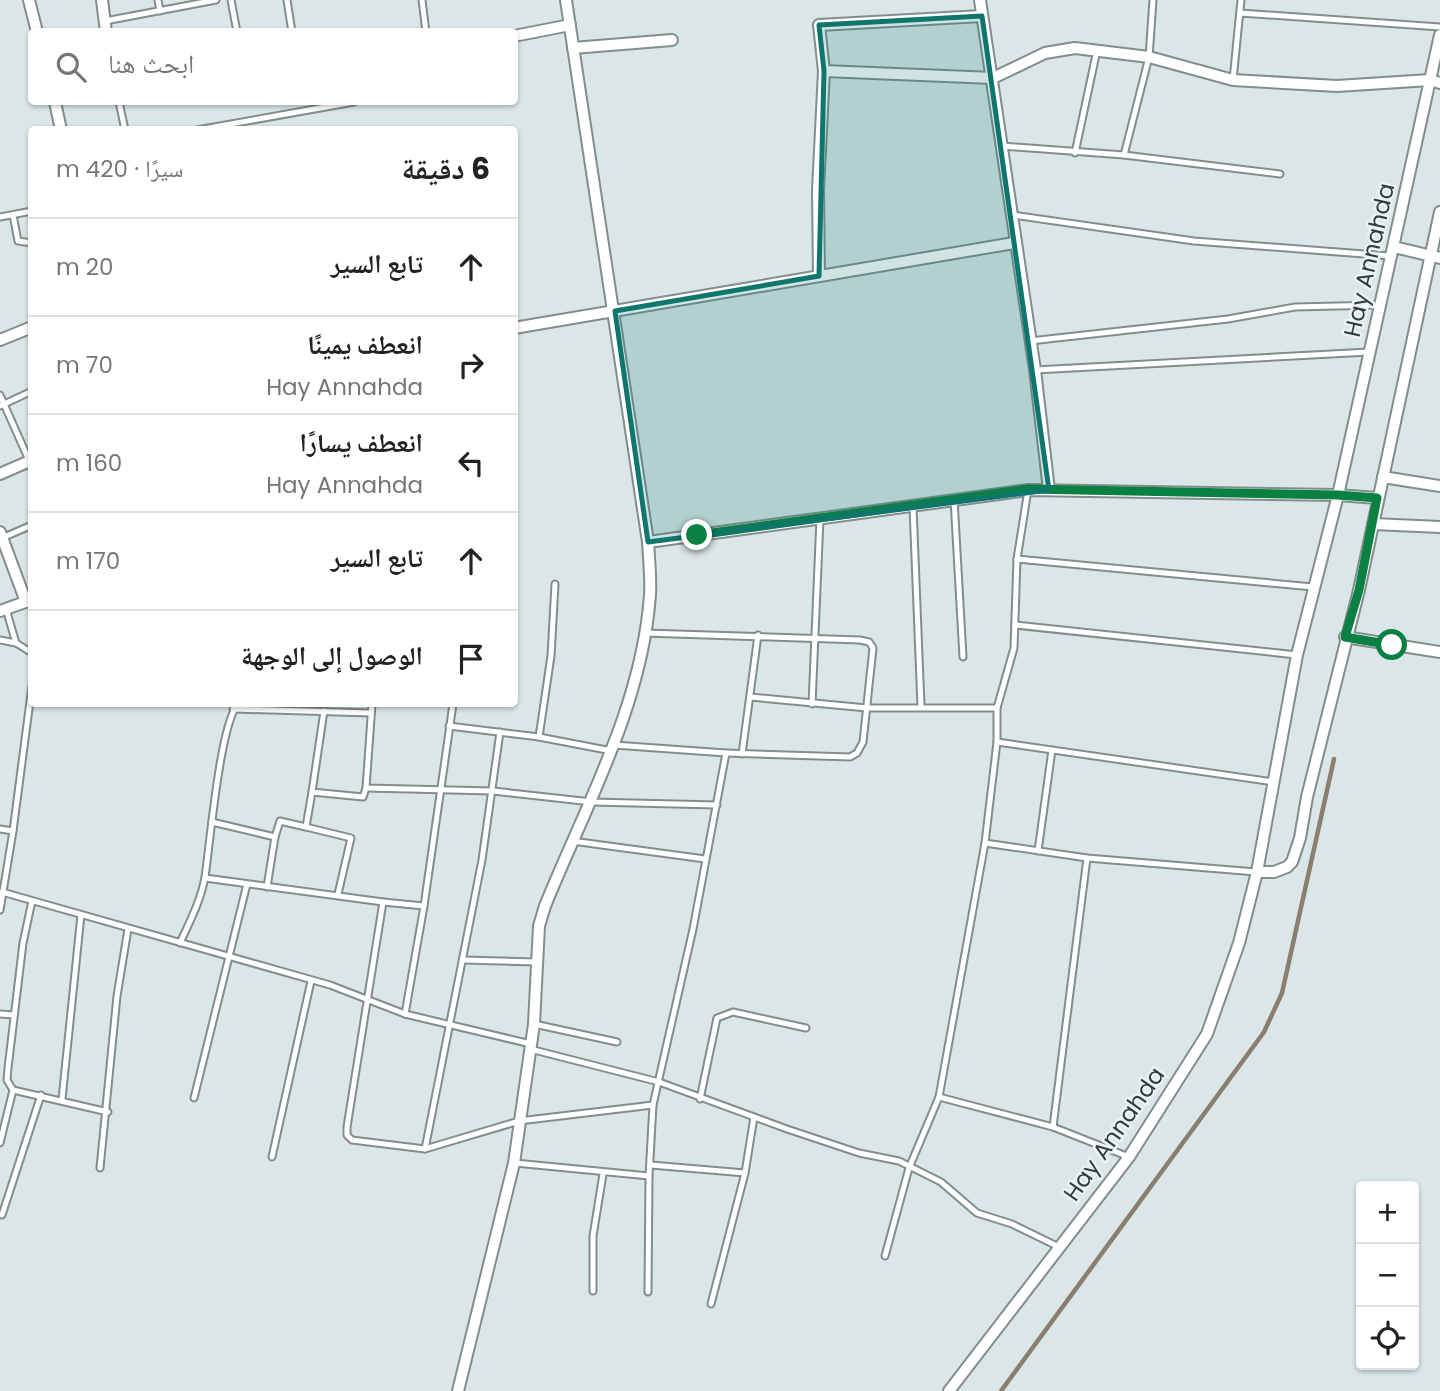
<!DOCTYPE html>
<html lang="ar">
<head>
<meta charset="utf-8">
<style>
	:root { --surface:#fff; --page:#f2f2f2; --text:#222; --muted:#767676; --line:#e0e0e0 }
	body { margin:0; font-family:Poppins,"Noto Naskh Arabic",sans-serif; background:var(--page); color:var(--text); direction:rtl }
	.controls { position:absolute; right:21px; bottom:21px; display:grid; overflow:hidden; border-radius:7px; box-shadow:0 2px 5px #0004 }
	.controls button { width:63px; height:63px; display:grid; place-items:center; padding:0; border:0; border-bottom:2px solid var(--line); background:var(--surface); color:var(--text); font:35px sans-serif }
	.stop { position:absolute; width:21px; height:21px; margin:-16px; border:5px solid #0b8043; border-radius:50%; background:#fff }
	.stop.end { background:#0b8043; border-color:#fff; box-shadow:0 2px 7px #0008 }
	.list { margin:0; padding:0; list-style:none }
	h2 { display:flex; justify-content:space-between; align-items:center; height:91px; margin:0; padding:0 28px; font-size:30px }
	h2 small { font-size:23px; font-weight:400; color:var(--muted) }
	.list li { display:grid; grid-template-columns:46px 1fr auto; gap:21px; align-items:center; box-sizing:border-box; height:98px; padding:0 28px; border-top:2px solid var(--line) }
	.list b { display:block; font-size:26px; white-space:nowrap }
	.list p { margin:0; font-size:23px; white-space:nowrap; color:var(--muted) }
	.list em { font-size:23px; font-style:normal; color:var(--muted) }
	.icon { flex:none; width:38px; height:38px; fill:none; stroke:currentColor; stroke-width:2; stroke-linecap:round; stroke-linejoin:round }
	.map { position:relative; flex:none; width:1440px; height:1391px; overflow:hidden; direction:ltr }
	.search { position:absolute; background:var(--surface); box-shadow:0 2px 5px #0004; left:28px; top:28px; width:490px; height:77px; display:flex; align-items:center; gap:18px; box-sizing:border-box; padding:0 24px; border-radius:7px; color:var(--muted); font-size:26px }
	.panel { position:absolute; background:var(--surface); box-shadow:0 2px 5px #0004; left:28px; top:126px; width:490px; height:581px; border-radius:7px; direction:rtl }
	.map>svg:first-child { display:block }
</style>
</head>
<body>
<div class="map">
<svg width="1440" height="1391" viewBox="0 0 1440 1391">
	<rect width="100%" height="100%" fill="#dae6e7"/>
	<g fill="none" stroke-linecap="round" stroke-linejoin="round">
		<path stroke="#8a7e6e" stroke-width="4.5" d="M 1001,1391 L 1264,1032 L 1282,993 L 1334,759"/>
		<g stroke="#828d8e" stroke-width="9">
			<g id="lane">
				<path d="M 158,0 L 160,11"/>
				<path d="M 231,0 L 237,32"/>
				<path d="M 287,0 L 292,32"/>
				<path d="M 422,0 L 426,32"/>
				<path d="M 1240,13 L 1440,27"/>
				<path d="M 105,21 L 216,0"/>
				<path d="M 1233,80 L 1241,0"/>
				<path d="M 119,102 L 125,130"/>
				<path d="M 197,130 L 354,102"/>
				<path d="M 1002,146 L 1124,155 L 1280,174"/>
				<path d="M 1075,153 L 1097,50"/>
				<path d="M 1124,155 L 1149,57 L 1153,0"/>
				<path d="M 13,215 L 18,241 L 32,243"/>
				<path d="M 1013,215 L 1194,241 L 1390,256"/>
				<path d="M 0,217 L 32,211"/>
				<path d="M 1030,341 L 1228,319 L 1295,307 L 1380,305"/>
				<path d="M 1035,370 L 1369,352"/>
				<path d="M 0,395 L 32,467"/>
				<path d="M 0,406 L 32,391"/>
				<path d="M 1028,490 L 1017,559 L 1014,648 L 997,708 L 997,742 L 985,843 L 1087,858 L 1256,872"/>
				<path d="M 954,499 L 963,657"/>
				<path d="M 913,507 L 921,706"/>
				<path d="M 2,538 L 32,525"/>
				<path d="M 1017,559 L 1313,587"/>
				<path d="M 6,609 L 16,643"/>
				<path d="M 1015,625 L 1297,655"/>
				<path d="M 645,633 L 860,640 L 869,642 L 873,648 L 863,742 L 857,753 L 850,757 L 726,753"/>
				<path d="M 0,640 L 16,643 L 32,653"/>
				<path d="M 750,697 L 867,708 L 997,708"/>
				<path d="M 372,704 L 366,788 L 493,791 L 592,802 L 717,805"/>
				<path d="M 812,704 L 820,519"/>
				<path d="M 233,709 L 371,713"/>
				<path d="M 324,711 L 312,792 L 363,797 L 366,788"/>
				<path d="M 449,726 L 539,737 L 612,751"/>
				<path d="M 539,737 L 551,656 L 555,584"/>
				<path d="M 997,742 L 1274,782"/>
				<path d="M 742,754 L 758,635"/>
				<path d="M 212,822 L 275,837 L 280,821 L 306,827 L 312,792"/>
				<path d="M 306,827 L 351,838 L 338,894"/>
				<path d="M 0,829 L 13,831 L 32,686"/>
				<path d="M 572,841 L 705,859"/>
				<path d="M 1038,851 L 1052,750"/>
				<path d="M 205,878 L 383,902"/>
				<path d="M 267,887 L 275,837"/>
				<path d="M 2,892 L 330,985 L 405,1014 L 531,1044"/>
				<path d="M 424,906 L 383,902 L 347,1127 L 347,1135 L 352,1140 L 425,1149 L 519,1121 L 653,1105"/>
				<path d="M 0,910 L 13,831"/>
				<path d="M 180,943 C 190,921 201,900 205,877 C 210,844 220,724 238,704"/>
				<path d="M 463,960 L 537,962"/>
				<path d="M 0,1014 L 14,1015"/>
				<path d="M 405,1014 L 424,906 L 453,704"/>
				<path d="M 534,1024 L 617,1042"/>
				<path d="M 530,1049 L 659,1082 L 787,1129 L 859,1153 L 899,1161 L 941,1182 L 977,1213 L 1012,1224 L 1059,1247"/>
				<path d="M 13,1090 L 108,1112"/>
				<path d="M 939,1097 L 1053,1127 L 1129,1157"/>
				<path d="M 194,1098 L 247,884"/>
				<path d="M 62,1099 L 81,915"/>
				<path d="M 700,1099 L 717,1018 L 733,1012 L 806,1028"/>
				<path d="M 1053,1127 L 1087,858"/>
				<path d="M 0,1143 L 13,1090 L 7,1080 L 8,1068 L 23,943 L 32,901"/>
				<path d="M 425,1149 L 482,860 L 500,732"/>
				<path d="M 272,1157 L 311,981"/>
				<path d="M 515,1163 L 649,1176 L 653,1105 L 693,929 L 726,753 L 614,745"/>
				<path d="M 651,1165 L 745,1173"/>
				<path d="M 100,1168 L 117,996 L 128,929"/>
				<path d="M 2,1215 L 41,1095"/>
				<path d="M 885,1256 L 909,1168 L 939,1097 L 985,843"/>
				<path d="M 593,1291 L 593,1236 L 603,1174"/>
				<path d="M 648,1292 L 649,1176"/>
				<path d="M 711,1304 L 745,1173 L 754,1117"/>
			</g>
		</g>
		<g stroke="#828d8e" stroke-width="14">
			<g id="street">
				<path d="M 29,0 L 37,32"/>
				<path d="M 102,0 L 106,32"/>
				<path d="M 980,0 L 1035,370 L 1049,490"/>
				<path d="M 514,36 L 570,25"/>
				<path d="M 573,48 L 672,40"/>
				<path d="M 824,71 L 993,78 L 1045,53 L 1075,48 L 1149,57 L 1233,80 L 1337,86 L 1430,80 L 1440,83"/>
				<path d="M 55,102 L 61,130"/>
				<path d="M 1394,247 L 1440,258"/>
				<path d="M 819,276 L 818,190 L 824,71 L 819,25 L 982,16"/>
				<path d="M 514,328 L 1014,243"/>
				<path d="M 0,340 L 32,327"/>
				<path d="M 0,474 L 32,460"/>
				<path d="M 1383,477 L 1440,486"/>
				<path d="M 1373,524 L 1440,527"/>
				<path d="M 0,532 L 26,602"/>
				<path d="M 648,542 L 1028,490 L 1338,495 L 1377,498"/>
				<path d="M 0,611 L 31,600"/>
				<path d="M 1345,637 L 1440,652"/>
				<path d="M 1257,872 L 1274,872 L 1287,867 L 1292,862 L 1300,838 L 1307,797 L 1359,590 L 1440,212"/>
				<path d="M 458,1391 L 514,1163 L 534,1024 L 539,926 L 545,906 C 586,805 642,706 650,595 C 651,577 649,559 648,542 L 566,0"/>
				<path d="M 949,1391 L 1129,1157 L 1207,1034 L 1239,943 L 1257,872 L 1297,655 L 1338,495 L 1440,35"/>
			</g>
		</g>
		<use href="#lane" stroke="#fff" stroke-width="5"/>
		<use href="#street" stroke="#fff" stroke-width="10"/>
	</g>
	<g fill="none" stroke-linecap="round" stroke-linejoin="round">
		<path stroke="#0b8043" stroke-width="9" d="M 697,535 L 1028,489 L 1338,495 L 1377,498 L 1359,590 L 1345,637 L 1392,645"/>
	</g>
	<path fill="#0f766e" fill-opacity="0.2" stroke="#0f766e" stroke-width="5" stroke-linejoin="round" d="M 982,16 L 1049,490 L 648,542 L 615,311 L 819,276 L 824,71 L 819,25 Z"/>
	<g text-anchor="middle" stroke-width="5" stroke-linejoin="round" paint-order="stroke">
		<g font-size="23" fill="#35393a" stroke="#e7f3f4">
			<text transform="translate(1369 260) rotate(-77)" y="8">Hay Annahda</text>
			<text transform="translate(1114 1134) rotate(-55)" y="8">Hay Annahda</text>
		</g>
	</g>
</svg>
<div class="controls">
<button>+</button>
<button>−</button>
<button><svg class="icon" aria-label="locate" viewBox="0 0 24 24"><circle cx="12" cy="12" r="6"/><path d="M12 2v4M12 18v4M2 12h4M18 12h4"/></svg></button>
</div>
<div class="stop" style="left:1392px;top:645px"></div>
<div class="stop end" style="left:697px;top:535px"></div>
<div class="search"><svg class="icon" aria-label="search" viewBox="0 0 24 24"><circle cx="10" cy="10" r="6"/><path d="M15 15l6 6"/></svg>ابحث هنا</div>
<section class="panel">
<h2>6 دقيقة<small>سيرًا · 420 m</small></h2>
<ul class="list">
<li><svg class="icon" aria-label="ahead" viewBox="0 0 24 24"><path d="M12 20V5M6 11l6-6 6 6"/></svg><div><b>تابع السير</b></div><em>20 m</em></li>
<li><svg class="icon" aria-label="right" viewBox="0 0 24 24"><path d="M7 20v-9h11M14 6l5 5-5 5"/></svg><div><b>انعطف يمينًا</b><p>Hay Annahda</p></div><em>70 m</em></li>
<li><svg class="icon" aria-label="left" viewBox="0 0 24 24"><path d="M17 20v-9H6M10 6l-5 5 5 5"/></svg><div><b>انعطف يسارًا</b><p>Hay Annahda</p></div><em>160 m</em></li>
<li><svg class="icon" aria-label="ahead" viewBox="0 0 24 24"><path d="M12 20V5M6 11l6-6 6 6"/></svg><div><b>تابع السير</b></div><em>170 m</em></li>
<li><svg class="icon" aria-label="arrive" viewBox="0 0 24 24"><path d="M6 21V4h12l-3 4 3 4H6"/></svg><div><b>الوصول إلى الوجهة</b></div></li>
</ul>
</section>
</div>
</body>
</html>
